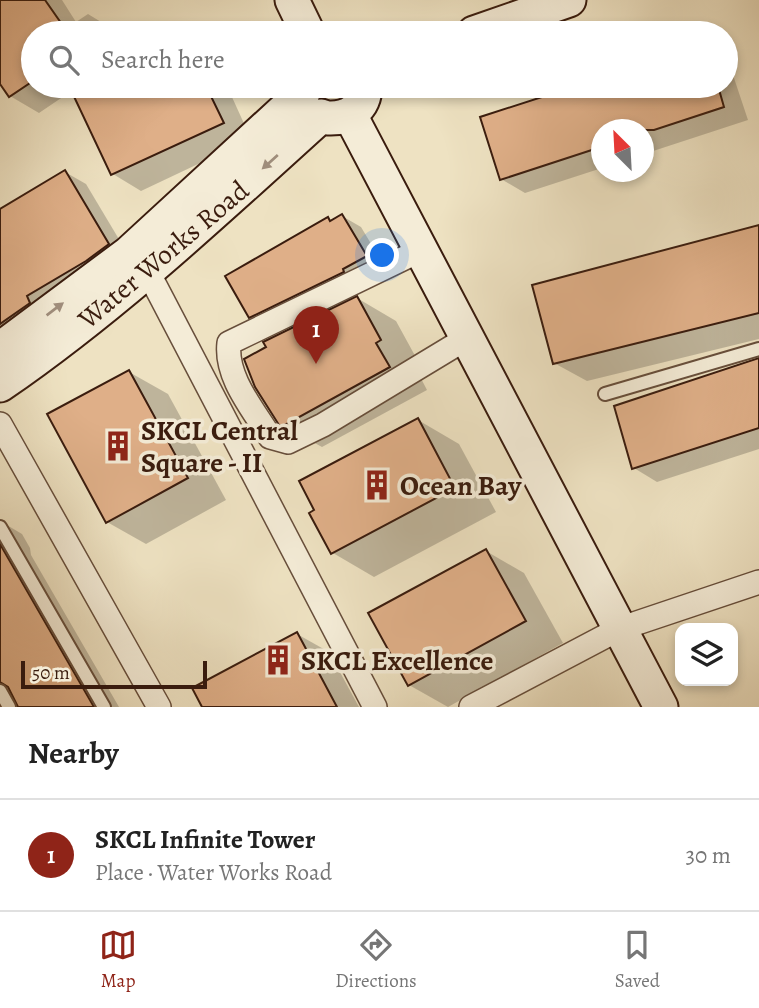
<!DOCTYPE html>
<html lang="en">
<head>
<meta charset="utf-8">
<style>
	:root { --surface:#fff; --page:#f6f6f6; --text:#222; --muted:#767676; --line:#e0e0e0; --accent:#8f2418 }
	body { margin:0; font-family:Alegreya,serif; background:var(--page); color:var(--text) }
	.controls { position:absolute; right:21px; bottom:21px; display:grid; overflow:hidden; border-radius:14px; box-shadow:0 4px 10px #0003 }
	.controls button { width:63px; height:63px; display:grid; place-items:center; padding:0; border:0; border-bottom:2px solid var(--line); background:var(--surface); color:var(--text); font:35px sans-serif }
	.compass { position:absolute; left:591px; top:119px; width:63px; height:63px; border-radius:50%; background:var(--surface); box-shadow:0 4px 10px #0003; rotate:336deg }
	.scale { position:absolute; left:21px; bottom:18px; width:186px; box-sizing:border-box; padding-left:7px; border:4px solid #3a1c0e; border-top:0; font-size:19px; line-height:24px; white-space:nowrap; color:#3a1c0e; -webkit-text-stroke:5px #f4ecd7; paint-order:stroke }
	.you { position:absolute; left:383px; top:256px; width:24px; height:24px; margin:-18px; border:5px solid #fff; border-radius:50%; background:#1a73e8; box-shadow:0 0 0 10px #1a73e833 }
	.badge { display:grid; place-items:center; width:46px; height:46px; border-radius:50%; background:var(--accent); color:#fff; font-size:23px; font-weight:700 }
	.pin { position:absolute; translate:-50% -58px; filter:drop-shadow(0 2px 4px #0008) }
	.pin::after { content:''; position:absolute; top:37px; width:24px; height:21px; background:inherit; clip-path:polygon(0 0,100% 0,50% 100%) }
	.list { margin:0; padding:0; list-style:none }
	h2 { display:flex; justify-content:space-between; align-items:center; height:91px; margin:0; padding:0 28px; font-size:30px }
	h2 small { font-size:23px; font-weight:400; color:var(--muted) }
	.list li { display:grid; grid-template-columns:46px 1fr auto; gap:21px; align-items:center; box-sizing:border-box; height:112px; padding:0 28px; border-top:2px solid var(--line) }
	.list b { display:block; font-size:26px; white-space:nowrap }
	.list p { margin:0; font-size:23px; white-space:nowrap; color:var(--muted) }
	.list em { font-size:23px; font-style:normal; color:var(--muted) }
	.icon { flex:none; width:38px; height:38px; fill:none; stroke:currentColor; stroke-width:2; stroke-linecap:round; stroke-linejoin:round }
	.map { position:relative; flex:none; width:759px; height:707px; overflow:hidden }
	.search { position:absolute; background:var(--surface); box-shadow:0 4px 10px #0003; left:21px; right:21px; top:21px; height:77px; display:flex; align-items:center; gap:18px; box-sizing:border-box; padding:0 24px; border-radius:38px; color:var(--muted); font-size:26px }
	.sheet { height:203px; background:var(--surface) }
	nav { display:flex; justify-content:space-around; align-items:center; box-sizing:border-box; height:98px; border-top:2px solid var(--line); background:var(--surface); font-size:19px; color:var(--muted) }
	nav a { display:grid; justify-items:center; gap:4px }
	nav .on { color:var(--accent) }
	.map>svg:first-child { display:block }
</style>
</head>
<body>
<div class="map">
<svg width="759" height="707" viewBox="0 0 759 707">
	<rect width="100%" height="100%" fill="#eee2c2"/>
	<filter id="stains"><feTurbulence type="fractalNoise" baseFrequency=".00286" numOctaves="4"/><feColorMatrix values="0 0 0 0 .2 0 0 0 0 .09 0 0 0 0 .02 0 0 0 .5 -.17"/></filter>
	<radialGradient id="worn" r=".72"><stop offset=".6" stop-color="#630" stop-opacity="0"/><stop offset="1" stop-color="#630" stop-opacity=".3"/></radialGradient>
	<g fill="#0003">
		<path d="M 0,0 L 62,0 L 76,22 L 88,14 L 119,33 L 33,33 L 33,86 L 227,86 L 251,139 L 141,191 L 113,174 L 73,90 L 39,113 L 10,96 L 0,81 Z"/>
		<path d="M 177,24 L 193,33 L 156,33 Z"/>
		<path d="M 726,59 L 728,60 L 748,120 L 644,154 L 644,130 L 602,130 L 602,168 L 525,193 L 501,179 L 482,118 L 582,86 L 726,86 Z"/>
		<path d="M 65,172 L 86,184 L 129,256 L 0,331 L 0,211 Z"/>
		<path d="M 342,216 L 361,227 L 385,267 L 269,328 L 250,317 L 328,219 L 332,222 Z"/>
		<path d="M 759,227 L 759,339 L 587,381 L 554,363 Z"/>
		<path d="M 357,298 L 396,321 L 419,363 L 414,365 L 427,390 L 322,447 L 280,424 Z"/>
		<path d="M 759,360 L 759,449 L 657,482 L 634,468 Z"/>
		<path d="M 129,372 L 168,394 L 226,500 L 146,544 L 107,522 Z"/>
		<path d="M 418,420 L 459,444 L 496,512 L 374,577 L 333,553 L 311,514 Z"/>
		<path d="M 0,521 L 22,534 L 30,548 L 31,555 L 119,707 L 19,707 L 9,685 L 0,678 Z"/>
		<path d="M 486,551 L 524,573 L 563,643 L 448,707 L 409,685 Z"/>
		<path d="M 297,634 L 329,652 L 359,707 L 204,707 Z"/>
	</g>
	<g fill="#dfaf88" stroke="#3a1c0e" stroke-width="2">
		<path d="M 0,0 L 45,0 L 68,33 L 33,33 L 33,81 L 9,97 L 0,84 Z"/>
		<path d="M 69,86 L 206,86 L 224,123 L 111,175 Z"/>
		<path d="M 576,86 L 718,86 L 724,107 L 654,130 L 601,130 L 601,147 L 500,180 L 480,117 Z"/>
		<path d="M 65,170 L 109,244 L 86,261 L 27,296 L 30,303 L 0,324 L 0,209 Z"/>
		<path d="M 342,214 L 367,256 L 343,269 L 344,272 L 249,318 L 225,276 L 328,217 L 330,221 Z"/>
		<path d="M 759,225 L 759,313 L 553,364 L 532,285 Z"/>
		<path d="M 357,296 L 381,340 L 376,343 L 390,367 L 283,426 L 279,425 L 255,387 L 244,359 L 266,347 L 263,342 Z"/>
		<path d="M 759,358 L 759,428 L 632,469 L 614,406 Z"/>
		<path d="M 129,370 L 188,478 L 106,523 L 47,414 Z"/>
		<path d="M 418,418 L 455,488 L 331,554 L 309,513 L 314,510 L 299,481 Z"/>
		<path d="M 0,544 L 94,707 L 18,707 L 8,687 L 0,682 Z"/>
		<path d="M 486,549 L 526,621 L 408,686 L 368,613 Z"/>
		<path d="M 297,632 L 337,707 L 202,707 L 192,688 Z"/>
	</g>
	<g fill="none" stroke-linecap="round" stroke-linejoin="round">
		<g stroke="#674e3b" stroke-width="16">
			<g id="lane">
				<path d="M 605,394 L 759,349"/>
				<path d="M 0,527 L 104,707"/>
				<path d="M 0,691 L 9,707"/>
			</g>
		</g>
		<g stroke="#674e3b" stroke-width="26">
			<g id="street">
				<path d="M 421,250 L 229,343 C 225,377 253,409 270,437 L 288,442 L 323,425 L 467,338"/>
				<path d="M 148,272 L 375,707"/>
				<path d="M 0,424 L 159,707"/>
				<path d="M 471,707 L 619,629 L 759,582"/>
			</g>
		</g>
		<g stroke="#3a1c0e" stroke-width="37">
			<g id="secondary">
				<path d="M 292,0 L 308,33"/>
				<path d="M 474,33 L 569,0"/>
				<path d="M 350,115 L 661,707"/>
				<path d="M 328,118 C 349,119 365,108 365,86"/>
				<path d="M 0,349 L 129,253 L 303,93"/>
				<path d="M 0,385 C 115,306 217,210 321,116"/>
			</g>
		</g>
		<use href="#lane" stroke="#f4ecd7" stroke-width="12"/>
		<use href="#street" stroke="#f4ecd7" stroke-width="23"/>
		<use href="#secondary" stroke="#f4ecd7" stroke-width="33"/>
	</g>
	<defs><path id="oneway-solid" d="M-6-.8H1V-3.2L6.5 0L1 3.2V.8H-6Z" transform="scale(1.75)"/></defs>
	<g fill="#a08e7d">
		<use href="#oneway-solid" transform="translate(270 162) rotate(138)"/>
		<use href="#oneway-solid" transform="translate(55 309) rotate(-37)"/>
	</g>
	<defs>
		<g id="building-bare" transform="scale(2.415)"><path d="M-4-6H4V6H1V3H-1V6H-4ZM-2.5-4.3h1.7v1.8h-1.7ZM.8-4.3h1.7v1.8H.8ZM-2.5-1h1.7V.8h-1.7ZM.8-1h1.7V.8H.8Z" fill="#8f2418" stroke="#f4ecd7" stroke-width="2.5" paint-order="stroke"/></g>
	</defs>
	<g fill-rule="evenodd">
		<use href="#building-bare" x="118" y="446"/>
		<use href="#building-bare" x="377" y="485"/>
		<use href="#building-bare" x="278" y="660"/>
	</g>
	<g text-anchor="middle" stroke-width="7" stroke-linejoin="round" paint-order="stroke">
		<g font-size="28" fill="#3a1c0e" stroke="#f4ecd7">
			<text transform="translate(163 254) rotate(-40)" y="10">Water Works Road</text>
		</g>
		<g font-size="28" font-weight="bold" fill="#3a1c0e" stroke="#f4ecd7" text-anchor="start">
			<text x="141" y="440">SKCL Central<tspan x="141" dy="32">Square - II</tspan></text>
			<text x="400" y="495">Ocean Bay</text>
			<text x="301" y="670">SKCL Excellence</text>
		</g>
	</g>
	<rect width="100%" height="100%" filter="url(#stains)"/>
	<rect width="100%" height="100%" fill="url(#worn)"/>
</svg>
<div class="controls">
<button><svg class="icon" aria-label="layers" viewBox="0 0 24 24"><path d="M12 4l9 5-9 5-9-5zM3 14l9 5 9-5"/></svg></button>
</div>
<svg class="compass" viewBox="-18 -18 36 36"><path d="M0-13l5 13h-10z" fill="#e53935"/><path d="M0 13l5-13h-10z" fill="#767676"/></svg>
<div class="scale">50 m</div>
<div class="you"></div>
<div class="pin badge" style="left:316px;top:364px">1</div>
<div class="search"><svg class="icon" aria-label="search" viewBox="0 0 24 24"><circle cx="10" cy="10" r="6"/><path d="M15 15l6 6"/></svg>Search here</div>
</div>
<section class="sheet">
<h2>Nearby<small></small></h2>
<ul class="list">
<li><span class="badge">1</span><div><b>SKCL Infinite Tower</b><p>Place · Water Works Road</p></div><em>30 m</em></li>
</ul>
</section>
<nav>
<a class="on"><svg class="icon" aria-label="map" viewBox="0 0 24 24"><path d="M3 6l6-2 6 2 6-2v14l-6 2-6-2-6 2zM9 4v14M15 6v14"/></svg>Map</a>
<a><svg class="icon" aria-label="directions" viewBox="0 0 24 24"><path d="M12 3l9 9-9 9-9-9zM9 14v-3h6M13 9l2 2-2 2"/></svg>Directions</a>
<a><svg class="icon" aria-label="saved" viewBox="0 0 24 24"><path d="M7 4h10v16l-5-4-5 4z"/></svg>Saved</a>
</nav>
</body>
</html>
